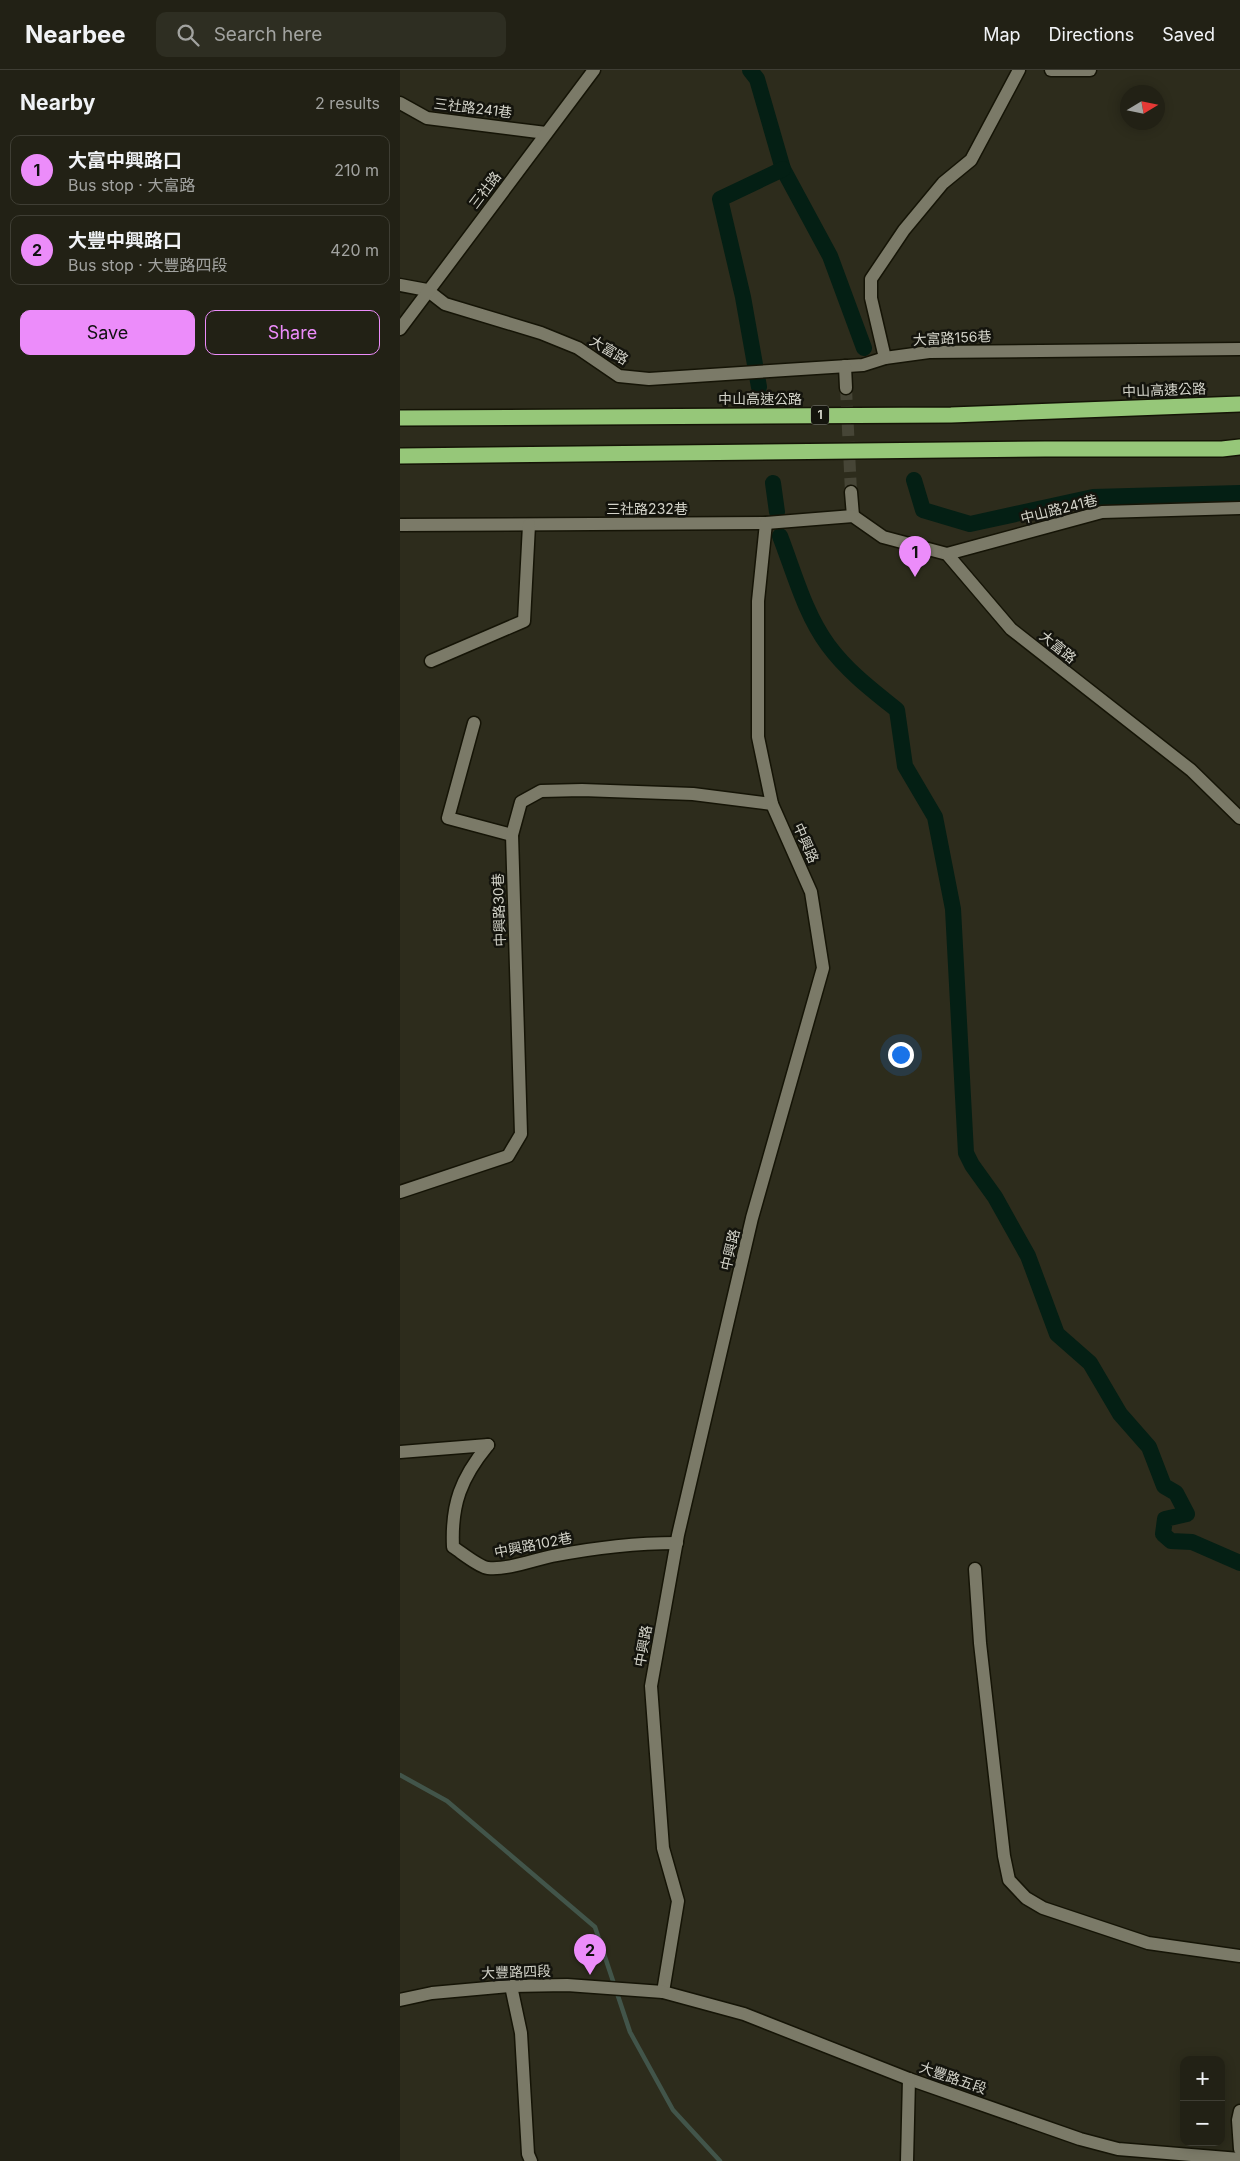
<!DOCTYPE html>
<html lang="en">
<head>
<meta charset="utf-8">
<style>
	:root { --surface:#222115; --page:#2e2e22; --text:#f1f3f6; --muted:#a2a3a0; --line:#3f3e34; --accent:#ec8cfa }
	body { margin:0; font-family:Inter,"Noto Sans TC",sans-serif; background:var(--page); color:var(--text) }
	.controls { position:absolute; right:15px; bottom:15px; display:grid; overflow:hidden; border-radius:10px; box-shadow:0 2px 12px #0003 }
	.controls button { width:45px; height:45px; display:grid; place-items:center; padding:0; border:0; border-bottom:1px solid var(--line); background:var(--surface); color:var(--text); font:25px sans-serif }
	.compass { position:absolute; left:720px; top:15px; width:45px; height:45px; border-radius:50%; background:var(--surface); box-shadow:0 2px 12px #0003; rotate:80deg }
	.you { position:absolute; left:500px; top:984px; width:18px; height:18px; margin:-12px; border:4px solid #fff; border-radius:50%; background:#1a73e8; box-shadow:0 0 0 8px #1a73e833 }
	.badge { display:grid; place-items:center; width:32px; height:32px; border-radius:50%; background:var(--accent); color:#111; font-size:16px; font-weight:700 }
	.pin { position:absolute; translate:-50% -41px; filter:drop-shadow(0 1px 2px #0008) }
	.pin::after { content:''; position:absolute; top:26px; width:18px; height:15px; background:inherit; clip-path:polygon(0 0,100% 0,50% 100%) }
	.list { margin:0; padding:0; list-style:none }
	h2 { display:flex; justify-content:space-between; align-items:center; height:65px; margin:0; padding:0 20px; font-size:21px }
	h2 small { font-size:16px; font-weight:400; color:var(--muted) }
	.list li { display:grid; grid-template-columns:32px 1fr auto; gap:15px; align-items:center; box-sizing:border-box; height:70px; margin:0 10px 10px; padding:0 10px; border:1px solid var(--line); border-radius:10px }
	.list b { display:block; font-size:19px; white-space:nowrap }
	.list p { margin:0; font-size:16px; white-space:nowrap; color:var(--muted) }
	.list em { font-size:16px; font-style:normal; color:var(--muted) }
	.actions { display:flex; gap:10px; padding:15px 20px }
	.actions a { flex:1; padding:11px 0; border:1px solid var(--accent); border-radius:10px; text-align:center; font-size:18px; color:var(--accent) }
	.actions .main { background:var(--accent); color:#111 }
	.icon { flex:none; width:28px; height:28px; fill:none; stroke:currentColor; stroke-width:2; stroke-linecap:round; stroke-linejoin:round }
	.map { position:relative; flex:none; width:840px; height:2091px; overflow:hidden }
	header { display:flex; align-items:center; gap:30px; box-sizing:border-box; height:70px; padding:0 25px; background:var(--surface); border-bottom:1px solid var(--line) }
	header strong { font-size:24px }
	nav { display:flex; gap:28px; margin-inline-start:auto; font-size:18px }
	.search { width:350px; height:45px; background:var(--page); display:flex; align-items:center; gap:12px; box-sizing:border-box; padding:0 18px; border-radius:10px; color:var(--muted); font-size:19px }
	main { display:flex }
	aside { flex:1; background:var(--surface) }
	.map>svg:first-child { display:block }
</style>
</head>
<body>
<header>
<strong>Nearbee</strong>
<div class="search"><svg class="icon" aria-label="search" viewBox="0 0 24 24"><circle cx="10" cy="10" r="6"/><path d="M15 15l6 6"/></svg>Search here</div>
<nav><a>Map</a><a>Directions</a><a>Saved</a></nav>
</header>
<main>
<aside>
<h2>Nearby<small>2 results</small></h2>
<ul class="list">
<li><span class="badge">1</span><div><b>大富中興路口</b><p>Bus stop · 大富路</p></div><em>210 m</em></li>
<li><span class="badge">2</span><div><b>大豐中興路口</b><p>Bus stop · 大豐路四段</p></div><em>420 m</em></li>
</ul>
<div class="actions"><a class="main">Save</a><a>Share</a></div>
</aside>
<div class="map">
<svg width="840" height="2091" viewBox="0 0 840 2091">
	<rect width="100%" height="100%" fill="#2d2c1c"/>
	<g fill="none" stroke-linecap="round" stroke-linejoin="round">
		<path stroke="#42554a" stroke-width="4.5" d="M 0,1705 L 47,1731 L 195,1857 L 230,1962 L 273,2040 L 320,2091"/>
		<g stroke="#041f14" stroke-width="16">
			<path d="M 350,0 L 357,9 L 383,99 L 430,186 L 464,278"/>
			<path d="M 359,317 L 343,227 L 320,129 L 383,99"/>
			<path d="M 514,410 L 523,440 L 570,454 L 693,427 L 840,423"/>
			<path d="M 373,413 L 377,442"/>
			<path d="M 380,466 C 394,502 405,544 428,575 C 447,601 472,620 497,640 L 505,696 L 535,747 L 553,839 L 566,1083 L 572,1095 L 595,1127 L 628,1186 L 657,1264 L 690,1293 L 720,1344 L 749,1377 L 764,1416 L 776,1423 L 787,1444 L 765,1449 L 763,1464 L 771,1471 L 792,1472 L 840,1493"/>
		</g>
		<path stroke="#464536" stroke-width="12" stroke-dasharray="12 6" stroke-linecap="butt" d="M 446,318 L 451,422"/>
		<g stroke="#151406" stroke-width="15">
			<g id="minor">
				<path d="M 651,0 L 690,0"/>
				<path d="M 0,33 L 27,48 L 146,63"/>
				<path d="M 0,215 L 27,220 L 45,234 L 141,263 L 178,278 L 219,306 L 249,309 L 463,295 L 485,288 L 529,282 L 840,279"/>
				<path d="M 0,259 L 194,0"/>
				<path d="M 485,288 L 471,228 L 471,209 L 504,160 L 543,113 L 571,90 L 619,0"/>
				<path d="M 445,296 L 446,318"/>
				<path d="M 451,422 L 453,446"/>
				<path d="M 0,455 L 366,453 L 453,446 L 483,467 L 547,484 L 611,559 L 791,700 L 840,748"/>
				<path d="M 547,484 L 702,442 L 840,438"/>
				<path d="M 31,591 L 124,551 L 129,455"/>
				<path d="M 74,653 L 48,748 L 112,765"/>
				<path d="M 0,1122 L 108,1086 L 121,1064 L 112,765 L 121,732 L 141,721 L 182,720 L 293,724 L 372,734"/>
				<path d="M 88,1375 C 61,1408 51,1434 53,1477 C 61,1482 79,1497 88,1498 C 107,1500 133,1490 152,1486 C 193,1478 234,1473 277,1473"/>
				<path d="M 0,1382 L 88,1375"/>
				<path d="M 575,1499 L 580,1573 L 604,1786 L 609,1810 L 626,1828 L 643,1838 L 748,1873 L 840,1886"/>
				<path d="M 111,1916 L 121,1963 L 128,2084 L 131,2091"/>
				<path d="M 263,1922 L 278,1831 L 263,1778 L 251,1616 L 278,1465 L 352,1148 L 423,898 L 411,822 L 372,734 L 358,667 L 358,531 L 366,453"/>
				<path d="M 0,1930 L 32,1923 L 111,1916 L 167,1915 L 263,1922 L 344,1944 L 509,2009 L 680,2069 L 718,2079 L 840,2089"/>
				<path d="M 840,2041 L 838,2050 L 840,2079"/>
				<path d="M 507,2091 L 509,2009"/>
			</g>
		</g>
		<g stroke="#151406" stroke-width="18">
			<g id="highway">
				<path d="M 0,348 L 551,345 L 840,334"/>
				<path d="M 0,386 L 645,379 L 822,379 L 840,377"/>
			</g>
		</g>
		<use href="#minor" stroke="#7b7a68" stroke-width="12"/>
		<use href="#highway" stroke="#96c779" stroke-width="15"/>
	</g>
	<g text-anchor="middle" stroke-width="5" stroke-linejoin="round" paint-order="stroke">
		<rect fill="#14140d" stroke="#9a9a91" stroke-width="1" x="411" y="335.5" width="18" height="19" rx="4"/>
		<g font-size="12" font-weight="bold" fill="#d3d3c9">
			<text x="420" y="349">1</text>
		</g>
		<g font-size="14" fill="#d3d3c9" stroke="#14140d">
			<text transform="translate(73 38) rotate(7)" y="5">三社路241巷</text>
			<text transform="translate(85 120) rotate(-53)" y="5">三社路</text>
			<text transform="translate(552 268) rotate(-3)" y="5">大富路156巷</text>
			<text transform="translate(209 280) rotate(31)" y="5">大富路</text>
			<text transform="translate(764 320) rotate(-2)" y="5">中山高速公路</text>
			<text x="360" y="334">中山高速公路</text>
			<text x="247" y="444">三社路232巷</text>
			<text transform="translate(659 439) rotate(-14)" y="5">中山路241巷</text>
			<text transform="translate(658 577) rotate(39)" y="5">大富路</text>
			<text transform="translate(406 773) rotate(66)" y="5">中興路</text>
			<text transform="translate(99 840) rotate(-92)" y="5">中興路30巷</text>
			<text transform="translate(330 1180) rotate(-77)" y="5">中興路</text>
			<text transform="translate(133 1475) rotate(-11)" y="5">中興路102巷</text>
			<text transform="translate(243 1576) rotate(-80)" y="5">中興路</text>
			<text transform="translate(116 1902) rotate(-2)" y="5">大豐路四段</text>
			<text transform="translate(553 2008) rotate(19)" y="5">大豐路五段</text>
		</g>
	</g>
</svg>
<div class="controls">
<button>+</button>
<button>−</button>
</div>
<svg class="compass" viewBox="-18 -18 36 36"><path d="M0-13l5 13h-10z" fill="#e53935"/><path d="M0 13l5-13h-10z" fill="#a2a3a0"/></svg>
<div class="you"></div>
<div class="pin badge" style="left:515px;top:507px">1</div>
<div class="pin badge" style="left:190px;top:1905px">2</div>
</div>
</main>
</body>
</html>
